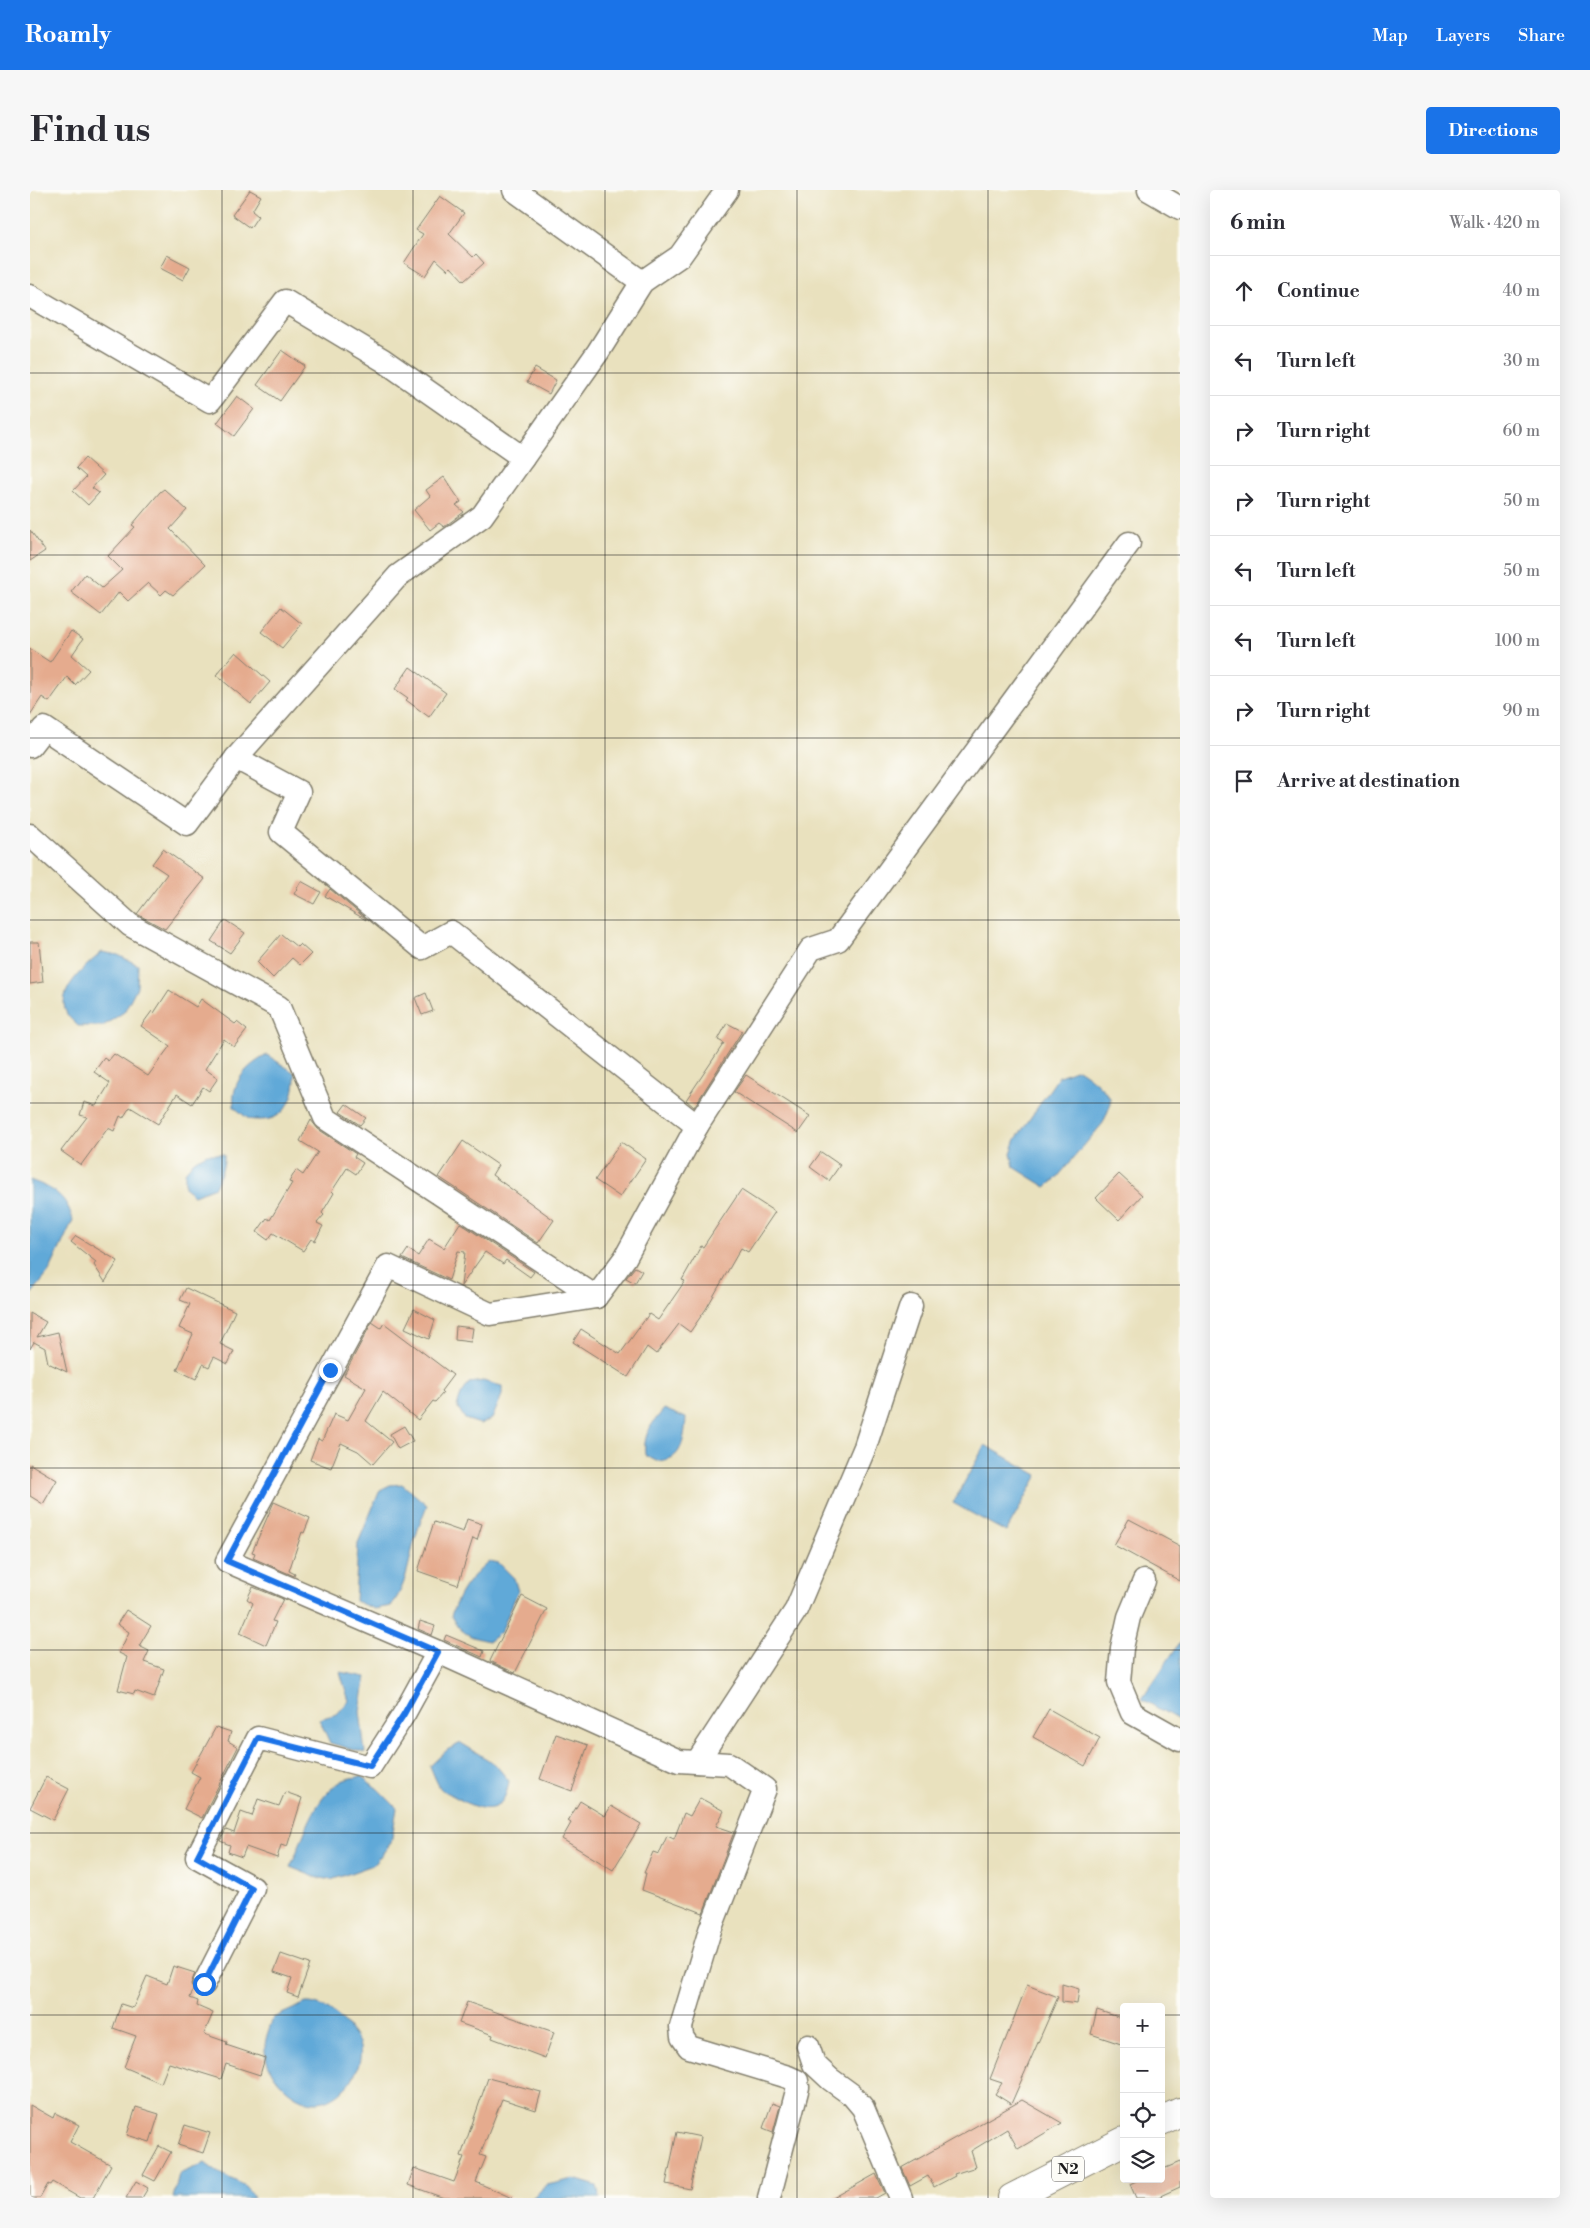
<!DOCTYPE html>
<html lang="en">
<head>
<meta charset="utf-8">
<style>
	:root { --surface:#fff; --page:#f7f7f7; --text:#2b2b33; --muted:#7c7c81; --line:#e1e1e2; --accent:#1a73e8 }
	body { margin:0; font-family:"Libre Bodoni",serif; background:var(--page); color:var(--text) }
	.controls { position:absolute; right:15px; bottom:15px; display:grid; overflow:hidden; border-radius:5px; box-shadow:0 5px 20px #0002 }
	.controls button { width:45px; height:45px; display:grid; place-items:center; padding:0; border:0; border-bottom:1px solid var(--line); background:var(--surface); color:var(--text); font:25px sans-serif }
	.stop { position:absolute; width:15px; height:15px; margin:-11px; border:4px solid #1a73e8; border-radius:50%; background:#fff }
	.stop.end { background:#1a73e8; border-color:#fff; box-shadow:0 1px 5px #0008 }
	.list { margin:0; padding:0; list-style:none }
	h2 { display:flex; justify-content:space-between; align-items:center; height:65px; margin:0; padding:0 20px; font-size:21px }
	h2 small { font-size:16px; font-weight:400; color:var(--muted) }
	.list li { display:grid; grid-template-columns:32px 1fr auto; gap:15px; align-items:center; box-sizing:border-box; height:70px; padding:0 20px; border-top:1px solid var(--line) }
	.list b { display:block; font-size:19px; white-space:nowrap }
	.list em { font-size:16px; font-style:normal; color:var(--muted) }
	.icon { flex:none; width:28px; height:28px; fill:none; stroke:currentColor; stroke-width:2; stroke-linecap:round; stroke-linejoin:round }
	.map { position:relative; flex:none; width:1150px; height:2008px; overflow:hidden; border-radius:5px }
	header { display:flex; align-items:center; gap:30px; box-sizing:border-box; height:70px; padding:0 25px; background:var(--accent); color:#fff }
	header strong { font-size:24px }
	nav { display:flex; gap:28px; margin-inline-start:auto; font-size:18px }
	.intro { display:flex; align-items:center; justify-content:space-between; box-sizing:border-box; height:120px; padding:0 30px }
	h1 { margin:0; font-size:35px }
	.button { padding:12px 22px; border-radius:5px; background:var(--accent); color:#fff; font-size:18px; font-weight:700 }
	main { display:flex; gap:30px; padding:0 30px }
	aside { flex:1; background:var(--surface); border-radius:5px; box-shadow:0 5px 20px #0002 }
	.map>svg:first-child { display:block }
</style>
</head>
<body>
<header>
<strong>Roamly</strong>
<nav><a>Map</a><a>Layers</a><a>Share</a></nav>
</header>
<div class="intro"><h1>Find us</h1><a class="button">Directions</a></div>
<main>
<div class="map">
<svg width="1150" height="2008" viewBox="0 0 1150 2008">
	<rect width="100%" height="100%" fill="#fdfcf7"/>
	<filter id="ink" filterUnits="userSpaceOnUse"><feTurbulence type="fractalNoise" baseFrequency=".02" numOctaves="2"/><feDisplacementMap in="SourceGraphic" scale="10" xChannelSelector="R" yChannelSelector="G"/><feConvolveMatrix kernelMatrix="1 2 1 2 8 2 1 2 1" color-interpolation-filters="sRGB"/></filter>
	<filter id="wash" filterUnits="userSpaceOnUse"><feTurbulence type="fractalNoise" baseFrequency=".0096" numOctaves="4" result="noise"/><feDisplacementMap in="SourceGraphic" scale="20" xChannelSelector="R" yChannelSelector="G"/><feGaussianBlur stdDeviation="1.12" result="paint"/><feColorMatrix in="noise" values="0 0 0 0 0 0 0 0 0 0 0 0 0 0 0 0 0 1.4 0 .05"/><feComposite in="paint" operator="in"/></filter>
	<g filter="url(#wash)">
		<rect width="100%" height="100%" fill="#e9e1be"/>
		<g fill="#61a9d8" stroke="#3e627a">
			<path d="M 72,762 L 88,765 L 108,775 L 107,797 L 94,822 L 73,836 L 48,836 C 44,832 39,828 37,824 C 24,801 57,775 72,762 Z"/>
			<path d="M 237,865 L 265,883 C 266,905 257,930 231,930 C 227,930 222,930 219,929 C 214,926 209,921 204,917 C 201,892 216,876 237,865 Z"/>
			<path d="M 1048,879 C 1061,887 1071,896 1080,908 L 1080,916 L 1073,933 L 1025,990 L 1016,997 L 984,977 L 981,963 L 986,949 L 1029,886 Z"/>
			<path d="M 177,964 L 194,964 C 195,977 190,985 185,997 L 164,1005 L 155,998 L 155,982 L 164,971 Z"/>
			<path d="M 0,990 C 24,999 36,1005 43,1030 L 19,1082 L 0,1106 Z"/>
			<path d="M 453,1191 L 472,1196 L 472,1205 L 462,1229 L 450,1234 L 435,1229 L 427,1216 L 431,1205 L 439,1193 Z"/>
			<path d="M 634,1219 L 656,1228 C 655,1240 654,1262 641,1268 C 637,1270 630,1271 626,1271 L 615,1265 C 613,1243 621,1235 634,1219 Z"/>
			<path d="M 955,1255 L 1008,1285 L 976,1342 L 923,1313 Z"/>
			<path d="M 372,1294 L 397,1315 C 393,1326 388,1338 385,1349 C 378,1373 377,1396 361,1416 L 344,1419 L 325,1411 L 328,1353 L 350,1300 L 360,1295 Z"/>
			<path d="M 460,1371 L 469,1373 L 484,1388 L 488,1401 L 471,1442 L 459,1451 C 441,1448 430,1443 421,1426 C 430,1399 439,1389 460,1371 Z"/>
			<path d="M 1150,1452 L 1150,1531 L 1112,1509 Z"/>
			<path d="M 310,1482 L 336,1487 L 330,1521 L 335,1563 L 300,1553 L 289,1529 L 307,1524 L 319,1511 Z"/>
			<path d="M 431,1553 L 465,1574 L 479,1591 C 474,1627 452,1622 427,1608 C 422,1605 413,1602 410,1598 C 406,1591 403,1583 400,1576 L 417,1560 Z"/>
			<path d="M 331,1586 L 348,1599 L 367,1618 L 361,1653 L 343,1675 L 301,1690 L 285,1687 L 260,1677 C 274,1649 282,1608 312,1591 C 317,1588 325,1588 331,1586 Z"/>
			<path d="M 276,1813 C 291,1812 310,1826 318,1837 C 321,1842 327,1848 329,1853 C 337,1878 311,1914 284,1912 C 260,1910 234,1882 235,1857 C 235,1848 240,1837 243,1828 Z"/>
			<path d="M 175,1973 L 187,1982 L 216,1996 L 224,2008 L 143,2008 L 149,1984 Z"/>
			<path d="M 544,1989 L 567,1996 L 570,2008 L 502,2008 L 517,1995 Z"/>
		</g>
		<g id="blocks">
			<g fill="#e5ab8e">
				<path d="M 220,0 L 231,6 L 222,21 L 228,26 L 220,38 L 202,25 Z"/>
				<path d="M 410,6 L 434,23 L 419,44 L 443,67 L 446,64 L 454,73 L 434,91 L 421,77 L 418,80 L 406,69 L 395,86 L 374,73 L 393,44 L 386,40 Z"/>
				<path d="M 137,65 L 160,77 L 153,90 L 130,78 Z"/>
				<path d="M 252,160 L 275,176 L 250,211 L 227,195 Z"/>
				<path d="M 505,178 L 526,190 L 519,204 L 497,192 Z"/>
				<path d="M 207,206 L 224,219 L 204,246 L 187,233 Z"/>
				<path d="M 55,268 L 74,285 L 62,298 L 69,303 L 58,315 L 43,301 L 56,287 L 46,278 Z"/>
				<path d="M 414,287 L 431,312 L 426,315 L 434,322 L 414,337 L 409,333 L 400,340 L 384,320 L 400,306 L 396,300 Z"/>
				<path d="M 134,299 L 157,320 L 140,339 L 175,375 L 143,405 L 136,400 L 131,405 L 118,393 L 98,411 L 89,402 L 71,425 L 41,402 L 55,384 L 72,398 L 92,380 L 78,366 L 105,337 L 102,335 L 130,302 Z"/>
				<path d="M 0,340 L 15,361 L 0,371 Z"/>
				<path d="M 251,417 L 272,434 L 252,458 L 231,442 Z"/>
				<path d="M 41,441 L 53,449 L 42,465 L 59,480 L 45,495 L 37,487 L 19,512 L 12,507 L 0,525 L 0,459 L 20,472 Z"/>
				<path d="M 206,462 L 240,492 L 221,514 L 186,485 Z"/>
				<path d="M 380,477 L 416,503 L 399,527 L 376,510 L 378,508 L 365,499 Z"/>
				<path d="M 133,659 L 175,689 L 135,739 L 107,724 L 137,684 L 122,674 Z"/>
				<path d="M 271,691 L 291,702 L 284,714 L 264,704 Z"/>
				<path d="M 300,699 L 336,729 L 336,730 L 295,706 Z"/>
				<path d="M 195,730 L 215,743 L 200,763 L 181,751 Z"/>
				<path d="M 251,744 L 267,757 L 270,754 L 281,764 L 270,775 L 262,768 L 243,788 L 227,772 Z"/>
				<path d="M 0,752 L 9,752 L 13,792 L 0,794 Z"/>
				<path d="M 139,800 L 166,817 L 171,809 L 205,834 L 207,832 L 217,840 L 204,857 L 194,849 L 175,879 L 188,888 L 179,901 L 173,897 L 162,914 L 147,904 L 128,934 L 100,917 L 93,928 L 90,926 L 84,941 L 78,938 L 51,975 L 31,961 L 57,927 L 50,925 L 54,912 L 66,916 L 80,893 L 64,882 L 74,868 L 78,871 L 84,864 L 118,886 L 140,856 L 111,836 L 122,821 L 124,823 Z"/>
				<path d="M 396,803 L 403,821 L 392,825 L 385,808 Z"/>
				<path d="M 697,833 L 712,841 L 664,917 L 656,910 L 694,853 L 688,850 Z"/>
				<path d="M 716,885 L 780,926 L 768,943 L 704,902 Z"/>
				<path d="M 316,914 L 336,928 L 330,935 L 310,922 Z"/>
				<path d="M 281,930 L 288,939 L 326,964 L 324,967 L 333,973 L 326,984 L 317,978 L 302,1001 L 304,1003 L 292,1023 L 294,1025 L 287,1033 L 293,1036 L 285,1051 L 281,1049 L 273,1061 L 243,1043 L 238,1050 L 227,1042 L 237,1028 L 240,1030 L 262,993 L 259,992 L 266,980 L 273,985 L 288,962 L 270,951 Z"/>
				<path d="M 433,951 L 468,975 L 462,985 L 524,1030 L 508,1053 L 409,987 Z"/>
				<path d="M 591,952 L 616,969 L 590,1007 L 565,990 Z"/>
				<path d="M 791,962 L 810,975 L 799,991 L 780,977 Z"/>
				<path d="M 1089,984 L 1112,1005 L 1089,1030 L 1066,1008 Z"/>
				<path d="M 711,1000 L 745,1022 L 718,1062 L 711,1058 L 676,1119 L 660,1142 L 649,1134 L 626,1164 L 617,1157 L 598,1187 L 543,1152 L 551,1139 L 590,1164 L 619,1124 L 628,1130 L 655,1091 L 652,1090 L 671,1056 L 673,1057 Z"/>
				<path d="M 430,1033 L 504,1082 L 500,1087 L 476,1070 L 473,1074 L 455,1062 L 431,1096 L 435,1062 L 428,1061 L 419,1090 L 372,1068 L 378,1059 L 388,1066 L 399,1049 L 414,1058 Z"/>
				<path d="M 46,1046 L 88,1071 L 75,1092 L 64,1075 L 66,1072 L 41,1052 Z"/>
				<path d="M 605,1077 L 612,1081 L 605,1093 L 596,1088 Z"/>
				<path d="M 156,1098 L 205,1121 L 190,1154 L 204,1161 L 198,1174 L 184,1167 L 179,1177 L 173,1174 L 166,1189 L 147,1180 L 163,1144 L 149,1138 L 160,1114 L 150,1110 Z"/>
				<path d="M 384,1119 L 405,1130 L 399,1149 L 375,1138 Z"/>
				<path d="M 0,1123 L 16,1132 L 7,1147 L 28,1142 L 37,1182 L 18,1173 L 15,1158 L 4,1152 L 0,1159 Z"/>
				<path d="M 342,1132 L 351,1138 L 354,1133 L 423,1185 L 411,1201 L 413,1203 L 405,1212 L 403,1211 L 388,1230 L 353,1202 L 336,1231 L 362,1252 L 343,1274 L 328,1261 L 311,1253 L 301,1278 L 280,1270 L 288,1249 L 292,1251 L 304,1224 L 318,1230 L 336,1198 L 314,1185 Z"/>
				<path d="M 426,1136 L 443,1138 L 441,1152 L 425,1150 Z"/>
				<path d="M 374,1236 L 383,1251 L 368,1259 L 360,1244 Z"/>
				<path d="M 0,1274 L 27,1290 L 13,1314 L 0,1306 Z"/>
				<path d="M 244,1312 L 280,1328 L 274,1343 L 272,1342 L 259,1381 L 265,1384 L 264,1386 L 223,1368 L 225,1363 L 222,1362 Z"/>
				<path d="M 437,1329 L 452,1334 L 447,1350 L 443,1348 L 428,1395 L 388,1381 L 404,1332 L 433,1342 Z"/>
				<path d="M 1099,1329 L 1150,1356 L 1150,1391 L 1084,1355 Z"/>
				<path d="M 223,1397 L 253,1409 L 242,1431 L 246,1432 L 236,1455 L 210,1443 L 223,1413 L 217,1409 Z"/>
				<path d="M 492,1406 L 517,1419 L 485,1483 L 460,1471 Z"/>
				<path d="M 96,1420 L 121,1436 L 109,1456 L 119,1461 L 114,1472 L 134,1479 L 124,1508 L 105,1501 L 104,1504 L 88,1500 L 97,1467 L 89,1463 L 99,1442 L 87,1434 Z"/>
				<path d="M 390,1431 L 405,1436 L 402,1445 L 388,1439 Z"/>
				<path d="M 416,1445 L 454,1461 L 452,1467 L 414,1450 Z"/>
				<path d="M 1019,1519 L 1070,1548 L 1055,1576 L 1003,1547 Z"/>
				<path d="M 186,1537 L 201,1542 L 198,1551 L 208,1557 L 172,1628 L 154,1619 L 170,1587 L 161,1582 Z"/>
				<path d="M 526,1544 L 558,1555 L 542,1601 L 510,1589 Z"/>
				<path d="M 16,1587 L 39,1599 L 23,1630 L 0,1618 Z"/>
				<path d="M 255,1602 L 272,1608 L 257,1657 L 251,1655 L 247,1668 L 216,1657 L 212,1667 L 198,1662 L 200,1655 L 190,1651 L 196,1640 L 204,1643 L 211,1622 L 222,1626 L 228,1609 L 249,1616 Z"/>
				<path d="M 670,1608 L 694,1621 L 686,1636 L 704,1642 L 673,1723 L 612,1700 L 616,1683 L 614,1683 L 623,1662 L 629,1664 L 637,1646 L 644,1649 L 654,1623 L 660,1626 Z"/>
				<path d="M 550,1611 L 575,1626 L 581,1616 L 611,1634 L 583,1680 L 532,1649 L 541,1633 L 538,1631 Z"/>
				<path d="M 251,1764 L 280,1774 L 268,1807 L 257,1803 L 262,1788 L 244,1782 Z"/>
				<path d="M 143,1776 L 165,1783 L 161,1794 L 163,1800 L 160,1808 L 168,1811 L 167,1816 L 183,1823 L 174,1844 L 197,1852 L 196,1855 L 235,1868 L 230,1885 L 196,1874 L 191,1889 L 139,1873 L 131,1893 L 94,1877 L 106,1846 L 83,1838 L 91,1814 L 103,1818 L 117,1786 L 137,1794 Z"/>
				<path d="M 1032,1794 L 1049,1799 L 1047,1814 L 1032,1812 Z"/>
				<path d="M 997,1795 L 1028,1807 L 981,1914 L 965,1904 L 972,1893 L 960,1889 Z"/>
				<path d="M 437,1812 L 524,1842 L 515,1868 L 462,1848 L 463,1845 L 429,1833 Z"/>
				<path d="M 1067,1820 L 1094,1829 L 1094,1855 L 1061,1844 Z"/>
				<path d="M 458,1888 L 511,1902 L 506,1920 L 472,1909 L 450,1965 L 456,1967 L 446,1992 L 482,2008 L 414,2008 L 378,1995 L 384,1978 L 424,1992 L 434,1967 L 431,1966 Z"/>
				<path d="M 992,1910 L 1032,1933 L 988,1959 L 977,1939 L 941,1961 L 946,1977 L 924,1984 L 925,1986 L 904,1997 L 898,1986 L 880,1996 L 872,1978 Z"/>
				<path d="M 742,1913 L 750,1916 L 743,1942 L 733,1938 Z"/>
				<path d="M 0,1915 L 23,1928 L 25,1923 L 49,1935 L 40,1952 L 81,1975 L 63,2008 L 50,2008 L 22,1992 L 20,1995 L 18,1994 L 10,2008 L 0,2008 Z"/>
				<path d="M 106,1917 L 129,1924 L 120,1952 L 97,1945 Z"/>
				<path d="M 155,1935 L 180,1943 L 173,1963 L 148,1955 Z"/>
				<path d="M 647,1942 L 671,1947 L 660,1999 L 636,1994 Z"/>
				<path d="M 129,1956 L 141,1962 L 125,1991 L 113,1985 Z"/>
				<path d="M 1150,1972 L 1150,1997 L 1126,2008 L 1106,2008 L 1100,1994 L 1110,1989 L 1131,1989 L 1131,1980 Z"/>
				<path d="M 846,1984 L 855,2003 L 846,2008 L 803,2008 Z"/>
				<path d="M 106,1991 L 118,1998 L 112,2008 L 96,2008 Z"/>
			</g>
		</g>
	</g>
	<g filter="url(#ink)">
		<use href="#blocks" fill-opacity="0" stroke="#827e6d" stroke-width="1"/>
		<g fill="none" stroke-linecap="round" stroke-linejoin="round">
			<g stroke="#827e6d" stroke-width="25">
				<g id="minor">
					<path d="M 484,0 L 612,92"/>
					<path d="M 1119,0 L 1150,18"/>
					<path d="M 0,106 L 180,211 L 255,111 L 353,170 L 493,268"/>
					<path d="M 0,556 L 14,538 L 157,634 L 206,568 L 368,386 L 452,326 L 568,162 L 612,92 L 650,66 L 697,0"/>
					<path d="M 206,568 L 269,602 L 251,642 L 392,758 L 421,742 L 667,936 L 595,1068 L 566,1107 L 460,1124 L 358,1076 L 197,1371 L 408,1462 L 649,1571 L 699,1574 L 735,1599 L 680,1740 L 651,1837 L 652,1847 L 659,1857 L 758,1887 L 767,1891 L 768,1897 L 739,2008"/>
					<path d="M 0,645 L 100,735 L 249,817 L 295,928 L 566,1107"/>
					<path d="M 667,936 L 781,759 L 808,750 L 1099,353"/>
					<path d="M 1114,1391 L 1099,1427 L 1092,1458 L 1089,1492 L 1102,1523 L 1150,1550"/>
					<path d="M 667,1572 L 766,1420 L 835,1257 L 881,1116"/>
					<path d="M 174,1794 L 223,1698 L 167,1667 L 228,1548 L 340,1577 L 374,1524 L 408,1462"/>
					<path d="M 778,1856 L 784,1874 L 800,1889 L 822,1905 L 833,1918 L 871,2008"/>
				</g>
			</g>
			<g stroke="#827e6d" stroke-width="30">
				<g id="highway">
					<path d="M 1131,1931 L 1150,1922"/>
					<path d="M 982,2008 L 1094,1951"/>
				</g>
			</g>
			<use href="#minor" stroke="#fff" stroke-width="22"/>
			<use href="#highway" stroke="#fff" stroke-width="28"/>
		</g>
	</g>
	<g fill="none" stroke-linecap="round" stroke-linejoin="round" filter="url(#ink)">
		<path stroke="#1a73e8" stroke-width="6" d="M 174,1794 L 222,1698 L 167,1667 L 228,1548 L 340,1576 L 374,1524 L 408,1462 L 197,1371 L 300,1180"/>
	</g>
	<path fill="none" stroke="#1c1c1c" stroke-width="1" stroke-opacity="0.55" d="M 192,0 L 192,2008M 383,0 L 383,2008M 575,0 L 575,2008M 767,0 L 767,2008M 958,0 L 958,2008M 0,183 L 1150,183M 0,365 L 1150,365M 0,548 L 1150,548M 0,730 L 1150,730M 0,913 L 1150,913M 0,1095 L 1150,1095M 0,1278 L 1150,1278M 0,1460 L 1150,1460M 0,1643 L 1150,1643M 0,1825 L 1094,1825M 1131,1825 L 1150,1825"/>
	<g text-anchor="middle" stroke-width="4" stroke-linejoin="round" paint-order="stroke">
		<rect fill="#fdfcf7" stroke="#605f5e" stroke-width="1" x="1022" y="1966.5" width="32" height="25" rx="4"/>
		<g font-size="15" font-weight="bold" fill="#1c1c1c">
			<text x="1038" y="1984">N2</text>
		</g>
	</g>
</svg>
<div class="controls">
<button>+</button>
<button>−</button>
<button><svg class="icon" aria-label="locate" viewBox="0 0 24 24"><circle cx="12" cy="12" r="6"/><path d="M12 2v4M12 18v4M2 12h4M18 12h4"/></svg></button>
<button><svg class="icon" aria-label="layers" viewBox="0 0 24 24"><path d="M12 4l9 5-9 5-9-5zM3 14l9 5 9-5"/></svg></button>
</div>
<div class="stop" style="left:174px;top:1794px"></div>
<div class="stop end" style="left:300px;top:1180px"></div>
</div>
<aside>
<h2>6 min<small>Walk · 420 m</small></h2>
<ul class="list">
<li><svg class="icon" aria-label="ahead" viewBox="0 0 24 24"><path d="M12 20V5M6 11l6-6 6 6"/></svg><div><b>Continue</b></div><em>40 m</em></li>
<li><svg class="icon" aria-label="left" viewBox="0 0 24 24"><path d="M17 20v-9H6M10 6l-5 5 5 5"/></svg><div><b>Turn left</b></div><em>30 m</em></li>
<li><svg class="icon" aria-label="right" viewBox="0 0 24 24"><path d="M7 20v-9h11M14 6l5 5-5 5"/></svg><div><b>Turn right</b></div><em>60 m</em></li>
<li><svg class="icon" aria-label="right" viewBox="0 0 24 24"><path d="M7 20v-9h11M14 6l5 5-5 5"/></svg><div><b>Turn right</b></div><em>50 m</em></li>
<li><svg class="icon" aria-label="left" viewBox="0 0 24 24"><path d="M17 20v-9H6M10 6l-5 5 5 5"/></svg><div><b>Turn left</b></div><em>50 m</em></li>
<li><svg class="icon" aria-label="left" viewBox="0 0 24 24"><path d="M17 20v-9H6M10 6l-5 5 5 5"/></svg><div><b>Turn left</b></div><em>100 m</em></li>
<li><svg class="icon" aria-label="right" viewBox="0 0 24 24"><path d="M7 20v-9h11M14 6l5 5-5 5"/></svg><div><b>Turn right</b></div><em>90 m</em></li>
<li><svg class="icon" aria-label="arrive" viewBox="0 0 24 24"><path d="M6 21V4h12l-3 4 3 4H6"/></svg><div><b>Arrive at destination</b></div></li>
</ul>
</aside>
</main>
</body>
</html>
